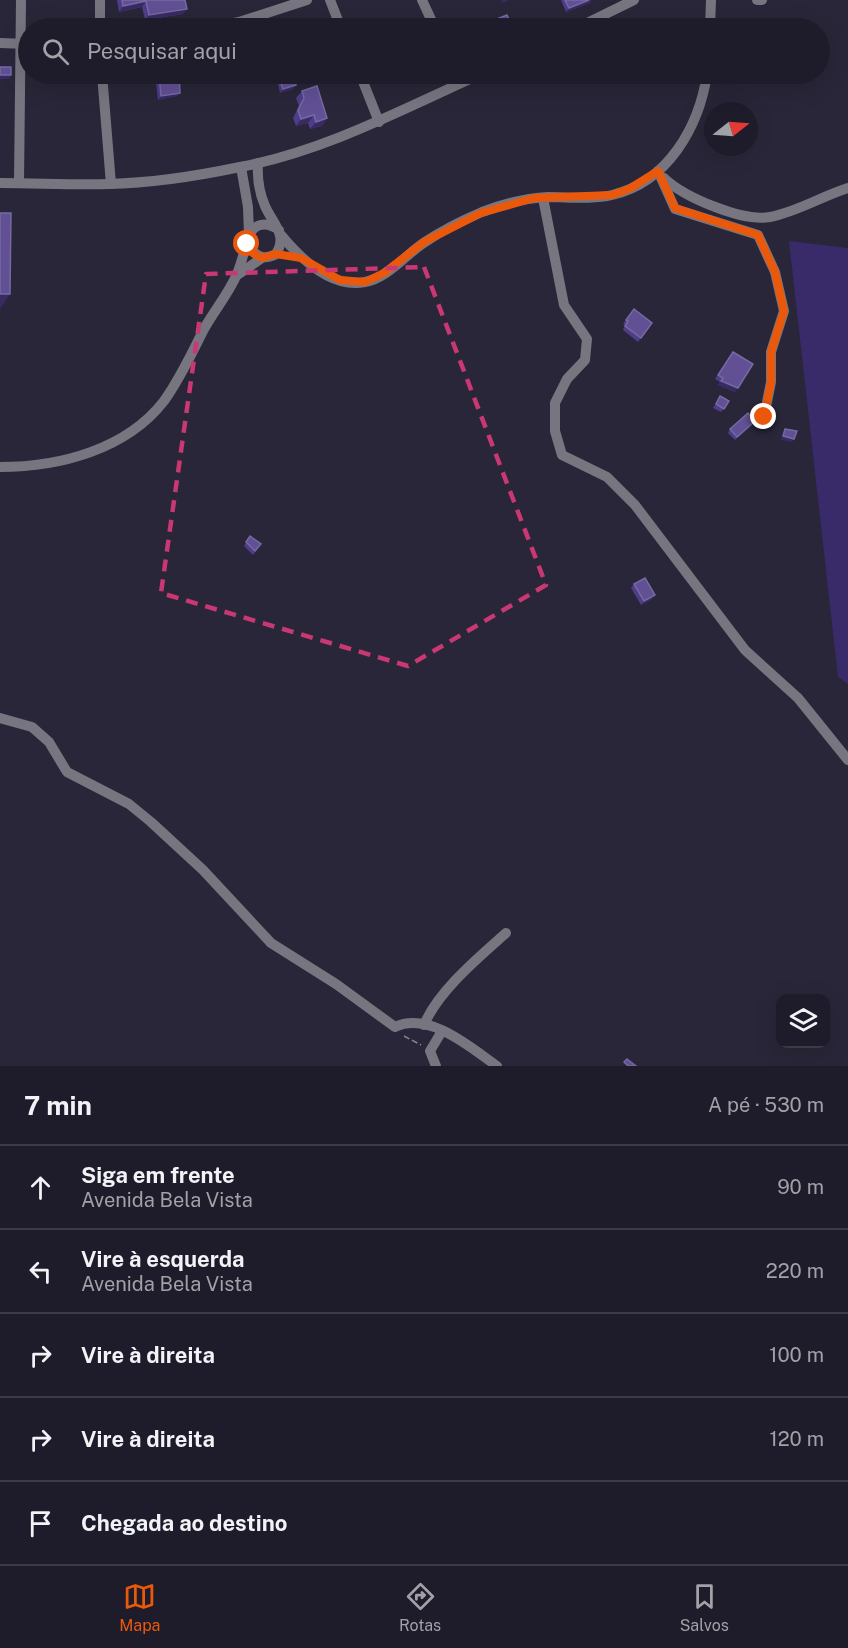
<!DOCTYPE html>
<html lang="pt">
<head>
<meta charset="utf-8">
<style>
	:root { --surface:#1e1c2a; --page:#262532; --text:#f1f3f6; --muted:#a1a1a8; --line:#3c3a47; --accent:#ea580c }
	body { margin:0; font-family:"Public Sans",sans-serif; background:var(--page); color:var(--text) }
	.controls { position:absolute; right:18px; bottom:18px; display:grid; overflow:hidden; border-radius:12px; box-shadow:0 6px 24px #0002 }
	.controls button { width:54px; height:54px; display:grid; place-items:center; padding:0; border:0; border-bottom:2px solid var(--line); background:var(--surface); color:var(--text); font:30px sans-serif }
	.compass { position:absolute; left:704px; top:102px; width:54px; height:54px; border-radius:50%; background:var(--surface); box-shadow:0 6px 24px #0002; rotate:73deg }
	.stop { position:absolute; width:18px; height:18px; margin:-14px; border:4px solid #ea580c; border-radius:50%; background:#fff }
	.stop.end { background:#ea580c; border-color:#fff; box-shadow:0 2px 6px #0008 }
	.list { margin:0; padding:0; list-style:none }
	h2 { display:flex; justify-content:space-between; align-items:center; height:78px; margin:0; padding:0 24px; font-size:26px }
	h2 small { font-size:20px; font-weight:400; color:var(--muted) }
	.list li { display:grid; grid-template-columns:39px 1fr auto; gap:18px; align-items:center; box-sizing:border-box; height:84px; padding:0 24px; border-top:2px solid var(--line) }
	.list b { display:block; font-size:22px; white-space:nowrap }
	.list p { margin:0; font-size:20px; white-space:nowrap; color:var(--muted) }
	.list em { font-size:20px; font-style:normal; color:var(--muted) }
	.icon { flex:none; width:33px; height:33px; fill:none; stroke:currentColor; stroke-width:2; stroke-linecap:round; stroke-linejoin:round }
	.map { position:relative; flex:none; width:848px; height:1066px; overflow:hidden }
	.search { position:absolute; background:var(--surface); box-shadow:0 6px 24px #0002; left:18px; right:18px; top:18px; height:66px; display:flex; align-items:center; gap:15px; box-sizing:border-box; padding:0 21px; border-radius:33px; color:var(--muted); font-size:22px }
	.sheet { height:498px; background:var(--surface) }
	nav { display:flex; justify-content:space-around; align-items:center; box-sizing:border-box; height:84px; border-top:2px solid var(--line); background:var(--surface); font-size:16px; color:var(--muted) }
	nav a { display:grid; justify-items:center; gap:3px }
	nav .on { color:var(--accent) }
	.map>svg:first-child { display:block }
</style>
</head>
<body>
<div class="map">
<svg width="848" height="1066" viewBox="0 0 848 1066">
	<rect width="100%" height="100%" fill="#282638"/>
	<path fill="#392a6a" d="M 789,241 L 848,248 L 848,684 L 838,677 Z"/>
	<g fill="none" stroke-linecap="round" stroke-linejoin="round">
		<path stroke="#878595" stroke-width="1.5" stroke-dasharray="6 3" stroke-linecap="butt" d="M 404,1036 L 421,1045"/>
		<g stroke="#777680" stroke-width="10">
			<path d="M 330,0 L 341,28"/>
			<path d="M 422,0 L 435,28"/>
			<path d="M 757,0 L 762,0"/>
			<path d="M 100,28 L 100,0"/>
			<path d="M 208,28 L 239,22 L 307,0"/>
			<path d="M 577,28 L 634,0"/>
			<path d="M 710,28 L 711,0"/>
			<path d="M 0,43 L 27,44"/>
			<path d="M 102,74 L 111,184"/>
			<path d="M 360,74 L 379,122"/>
			<path d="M 258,163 C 257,178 259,192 265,206 C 273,224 288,235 276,254 C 263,261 255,256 247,244 C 250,225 263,219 279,230"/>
			<path d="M 241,167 L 248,207 L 249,234"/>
			<path d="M 658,171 L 675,209 L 758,235 L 775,272 L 784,311 L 771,352 L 771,382 L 764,417"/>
			<path d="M 664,178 C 684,197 742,222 770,217 C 797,212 822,196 848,188"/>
			<path d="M 0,183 C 36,183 73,185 109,184 C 153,183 197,176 240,167 C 325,151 403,109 481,74"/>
			<path d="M 19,183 L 21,0"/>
			<path d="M 543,198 L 564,305 L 587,339 L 585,360 L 567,379 L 555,403 L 555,431 L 562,455 L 607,477 L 635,505 L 745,650 L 798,698 L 848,760"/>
			<path d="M 281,235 C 300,258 331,289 365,282 C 388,278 406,254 425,242 C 443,230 463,220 482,212 C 503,204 526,198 548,197 C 569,197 591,200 612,195 C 668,182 699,127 707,74"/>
			<path d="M 236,276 L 262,258"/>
			<path d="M 0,467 C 59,467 126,450 164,401 C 180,379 192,353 204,329 C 214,311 229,293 237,274 C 241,265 243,254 247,244"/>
			<path d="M 0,718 L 32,727 L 49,742 L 67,772 L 129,804 L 151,822 L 203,870 L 271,943 L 336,984 L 395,1027 C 429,1011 470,1047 497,1066"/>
			<path d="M 424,1025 C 438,991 479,957 506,933"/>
			<path d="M 436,1066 L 430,1051 L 442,1031"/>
		</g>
	</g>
	<g fill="#4f3d88">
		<path d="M 117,0 L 185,0 L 183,14 L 145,20 L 142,7 L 119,12 Z"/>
		<path d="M 561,0 L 591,0 L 590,3 L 566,12 Z"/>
		<path d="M 497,19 L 513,28 L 497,28 L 495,23 Z"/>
		<path d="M 155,74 L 179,74 L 177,96 L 158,100 Z"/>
		<path d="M 251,74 L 264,74 L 264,76 L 262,80 L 253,82 Z"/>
		<path d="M 280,80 L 296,85 L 293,89 L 280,93 L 278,84 Z"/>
		<path d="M 302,91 L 327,118 L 322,126 L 310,129 L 308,123 L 296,126 L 293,118 L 299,106 L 296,98 Z"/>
		<path d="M 634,309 L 652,323 L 638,342 L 623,330 L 625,325 L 623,324 Z"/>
		<path d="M 733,352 L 735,392 L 718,385 L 720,382 L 715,379 Z"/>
		<path d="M 720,396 L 729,401 L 721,412 L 713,408 Z"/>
		<path d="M 755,421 L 752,425 L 735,440 L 728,433 L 730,429 Z"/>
		<path d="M 250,536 L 261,544 L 253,555 L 244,546 Z"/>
		<path d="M 634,584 L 652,599 L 641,605 L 631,588 Z"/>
	</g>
	<g fill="#382b63">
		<path d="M 503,0 L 509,0 L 500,4 Z"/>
		<path d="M 589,0 L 591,0 L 590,3 L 566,12 L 569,8 Z"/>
		<path d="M 146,1 L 142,7 L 119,12 L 123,6 Z"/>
		<path d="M 187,9 L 183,14 L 145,20 L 149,15 Z"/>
		<path d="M 0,75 L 11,75 L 9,79 L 0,79 Z"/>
		<path d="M 264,76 L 262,80 L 253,82 L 255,78 Z"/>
		<path d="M 296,85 L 293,89 L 280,93 L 283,89 Z"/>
		<path d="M 180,93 L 177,96 L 158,100 L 161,96 Z"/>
		<path d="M 314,115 L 308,123 L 296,126 L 301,119 Z"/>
		<path d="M 327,118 L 322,126 L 310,129 L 316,122 Z"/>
		<path d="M 0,294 L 10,294 L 0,309 Z"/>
		<path d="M 721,381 L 738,388 L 735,392 L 718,385 Z"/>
		<path d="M 755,421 L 752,425 L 735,440 L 737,437 Z"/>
		<path d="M 783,436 L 794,439 L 792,442 L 780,440 Z"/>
		<path d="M 655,595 L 652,599 L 641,605 L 644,601 Z"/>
	</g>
	<g fill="#615094" stroke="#7769a4" stroke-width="1.5">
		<path d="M 122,0 L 185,0 L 187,9 L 149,15 L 146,1 L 123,6 Z"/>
		<path d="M 565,0 L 589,0 L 569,8 Z"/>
		<path d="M 507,15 L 513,28 L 502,28 L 497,19 Z"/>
		<path d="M 484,26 L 486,28 L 478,28 Z"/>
		<rect x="0" y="67" width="11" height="8"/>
		<path d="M 159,74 L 179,74 L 180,93 L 161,96 Z"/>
		<path d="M 254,74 L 264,74 L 264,76 L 255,78 Z"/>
		<path d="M 293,77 L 296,85 L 283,89 L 280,80 Z"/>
		<path d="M 317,86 L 327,118 L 316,122 L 314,115 L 301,119 L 298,110 L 304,98 L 302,91 Z"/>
		<path d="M 0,213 L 11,213 L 10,294 L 0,294 Z"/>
		<path d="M 634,309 L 652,323 L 641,338 L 625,326 L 628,321 L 626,320 Z"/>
		<path d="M 733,352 L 753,364 L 738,388 L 721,381 L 723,378 L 718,375 Z"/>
		<path d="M 720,396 L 729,401 L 724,409 L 716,404 Z"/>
		<path d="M 748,413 L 755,421 L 737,437 L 730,429 Z"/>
		<path d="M 785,429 L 797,431 L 794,439 L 783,436 Z"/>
		<path d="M 250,536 L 261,544 L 255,551 L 246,542 Z"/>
		<path d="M 645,578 L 655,595 L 644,601 L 634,584 Z"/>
		<path d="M 627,1059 L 636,1066 L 628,1066 L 624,1062 Z"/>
	</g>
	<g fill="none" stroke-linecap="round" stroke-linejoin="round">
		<path stroke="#ea580c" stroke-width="8" d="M 247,244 L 254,254 L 262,258 L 276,254 L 301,258 L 340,280 L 365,282 L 384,273 L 424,242 L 481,213 L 534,198 L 612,195 L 629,189 L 658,171 L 675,208 L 758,235 L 775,272 L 784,311 L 771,352 L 771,382 L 764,417"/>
	</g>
	<path fill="none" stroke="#c93873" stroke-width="4.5" stroke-dasharray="12 8" stroke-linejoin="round" d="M 424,267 L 546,585 L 408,666 L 161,593 L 206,274 Z"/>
</svg>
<div class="controls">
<button><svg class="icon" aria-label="layers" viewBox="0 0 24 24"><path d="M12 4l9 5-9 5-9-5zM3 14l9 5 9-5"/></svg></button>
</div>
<svg class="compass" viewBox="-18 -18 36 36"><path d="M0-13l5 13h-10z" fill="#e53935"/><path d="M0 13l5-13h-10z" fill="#a1a1a8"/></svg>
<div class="stop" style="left:247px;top:244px"></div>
<div class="stop end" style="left:764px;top:417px"></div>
<div class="search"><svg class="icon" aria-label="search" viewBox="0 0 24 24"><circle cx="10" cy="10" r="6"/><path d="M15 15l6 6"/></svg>Pesquisar aqui</div>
</div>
<section class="sheet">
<h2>7 min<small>A pé · 530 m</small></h2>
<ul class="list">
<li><svg class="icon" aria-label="ahead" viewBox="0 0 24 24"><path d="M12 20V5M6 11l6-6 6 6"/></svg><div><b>Siga em frente</b><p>Avenida Bela Vista</p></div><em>90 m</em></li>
<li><svg class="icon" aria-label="left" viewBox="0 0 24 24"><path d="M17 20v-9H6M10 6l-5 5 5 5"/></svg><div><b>Vire à esquerda</b><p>Avenida Bela Vista</p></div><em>220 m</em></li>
<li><svg class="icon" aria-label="right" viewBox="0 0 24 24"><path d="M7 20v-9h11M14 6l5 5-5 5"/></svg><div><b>Vire à direita</b></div><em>100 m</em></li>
<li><svg class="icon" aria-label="right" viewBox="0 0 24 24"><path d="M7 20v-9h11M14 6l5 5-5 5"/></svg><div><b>Vire à direita</b></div><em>120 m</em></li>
<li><svg class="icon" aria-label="arrive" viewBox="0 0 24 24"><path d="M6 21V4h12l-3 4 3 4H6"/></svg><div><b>Chegada ao destino</b></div></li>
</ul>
</section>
<nav>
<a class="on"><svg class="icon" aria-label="map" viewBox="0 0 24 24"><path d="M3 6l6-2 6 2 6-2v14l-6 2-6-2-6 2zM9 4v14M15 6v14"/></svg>Mapa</a>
<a><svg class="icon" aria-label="directions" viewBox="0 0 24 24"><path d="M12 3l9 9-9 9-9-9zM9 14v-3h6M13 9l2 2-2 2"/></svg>Rotas</a>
<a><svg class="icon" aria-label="saved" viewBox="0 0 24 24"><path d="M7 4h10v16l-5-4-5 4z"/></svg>Salvos</a>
</nav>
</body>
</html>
